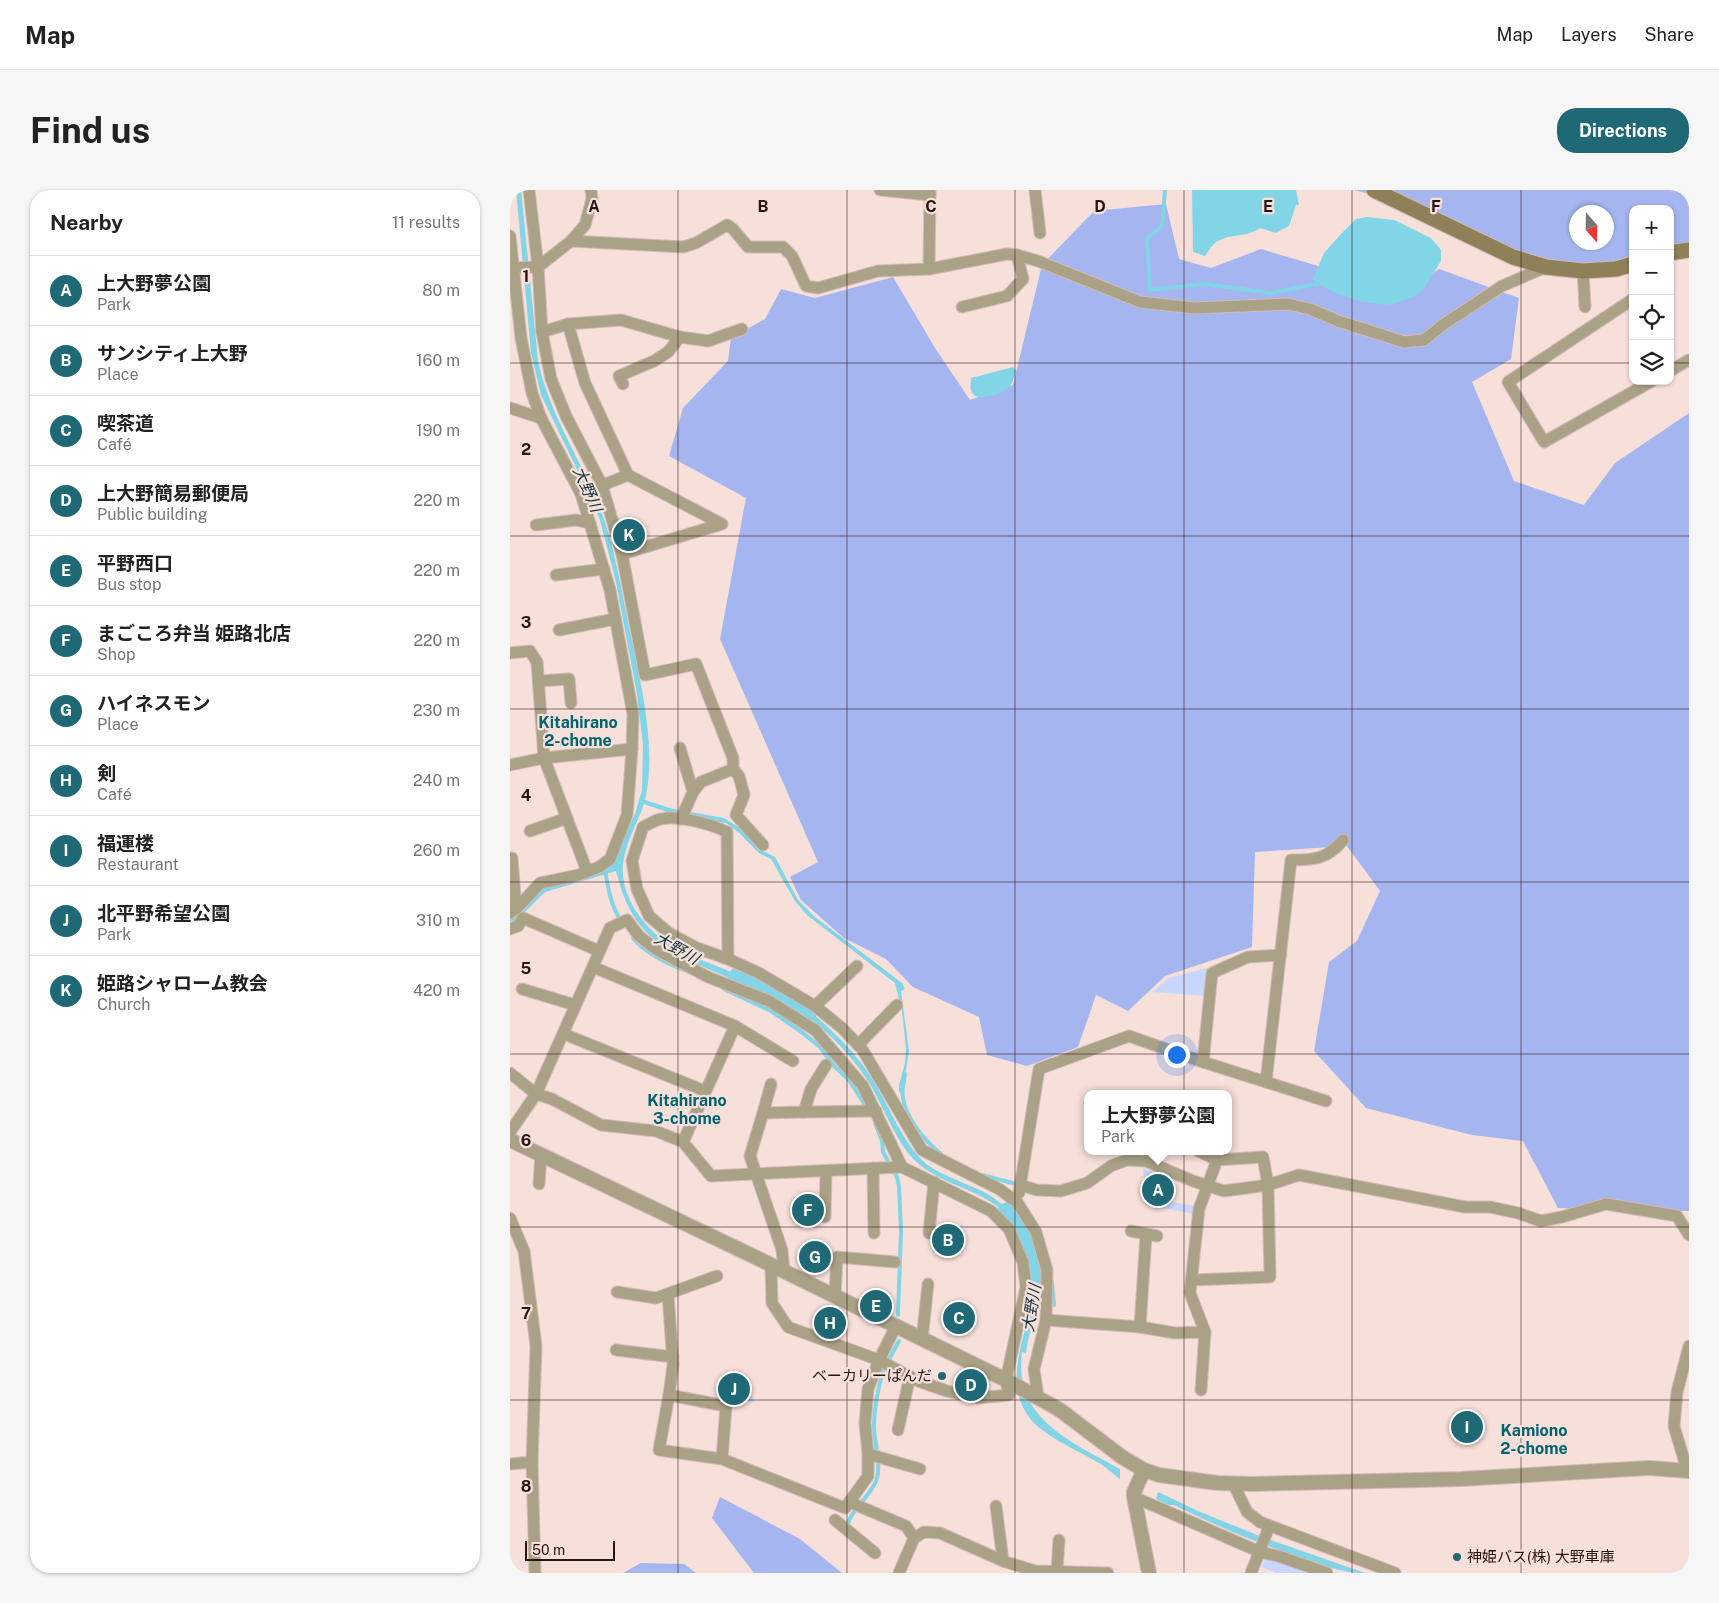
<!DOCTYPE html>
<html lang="en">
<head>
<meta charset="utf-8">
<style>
	:root { --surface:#fff; --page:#f6f6f6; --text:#222; --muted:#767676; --line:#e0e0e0; --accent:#1f6875 }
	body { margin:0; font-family:"Public Sans","Noto Sans JP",sans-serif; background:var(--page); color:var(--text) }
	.controls { position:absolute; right:15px; top:15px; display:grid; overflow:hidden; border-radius:10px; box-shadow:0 1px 4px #0004 }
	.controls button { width:45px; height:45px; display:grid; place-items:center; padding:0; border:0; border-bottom:1px solid var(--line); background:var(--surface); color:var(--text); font:25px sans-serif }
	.compass { position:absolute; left:1059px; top:15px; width:45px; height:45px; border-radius:50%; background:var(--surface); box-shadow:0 1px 4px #0004; rotate:160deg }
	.scale { position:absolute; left:15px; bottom:12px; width:90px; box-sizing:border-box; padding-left:5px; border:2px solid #281410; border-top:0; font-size:14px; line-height:18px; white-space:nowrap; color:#281410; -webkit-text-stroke:4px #f7dfda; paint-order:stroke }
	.you { position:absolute; left:666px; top:864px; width:18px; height:18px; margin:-12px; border:4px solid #fff; border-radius:50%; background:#1a73e8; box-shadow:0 0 0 8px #1a73e833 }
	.badge { display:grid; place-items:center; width:32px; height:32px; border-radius:50%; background:var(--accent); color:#fff; font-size:16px; font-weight:700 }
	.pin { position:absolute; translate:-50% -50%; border:2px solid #fff; box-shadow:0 1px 5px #0006 }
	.popup { position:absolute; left:574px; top:900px; width:148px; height:65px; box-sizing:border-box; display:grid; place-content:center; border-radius:10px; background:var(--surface); filter:drop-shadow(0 1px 4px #0005); font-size:16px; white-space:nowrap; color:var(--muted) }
	.popup b { font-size:19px; color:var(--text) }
	.popup::after { content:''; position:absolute; left:50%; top:100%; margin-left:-10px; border:10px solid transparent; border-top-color:var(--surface) }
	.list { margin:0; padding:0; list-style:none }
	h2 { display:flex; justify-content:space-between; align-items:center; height:65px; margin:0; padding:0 20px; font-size:21px }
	h2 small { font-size:16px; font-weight:400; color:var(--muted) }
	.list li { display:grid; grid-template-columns:32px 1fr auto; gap:15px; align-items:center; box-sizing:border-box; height:70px; padding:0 20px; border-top:1px solid var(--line) }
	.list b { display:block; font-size:19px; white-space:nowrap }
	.list p { margin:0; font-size:16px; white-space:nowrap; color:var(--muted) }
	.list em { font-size:16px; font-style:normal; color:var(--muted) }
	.icon { flex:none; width:28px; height:28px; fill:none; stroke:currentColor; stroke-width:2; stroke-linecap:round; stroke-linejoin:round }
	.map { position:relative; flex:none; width:1179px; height:1383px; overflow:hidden; border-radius:20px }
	header { display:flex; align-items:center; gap:30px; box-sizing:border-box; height:70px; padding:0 25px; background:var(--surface); border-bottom:1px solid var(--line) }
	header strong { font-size:24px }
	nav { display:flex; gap:28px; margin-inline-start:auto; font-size:18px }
	.intro { display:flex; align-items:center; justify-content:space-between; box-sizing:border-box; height:120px; padding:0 30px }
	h1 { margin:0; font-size:35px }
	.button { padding:12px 22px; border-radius:20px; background:var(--accent); color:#fff; font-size:18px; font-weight:700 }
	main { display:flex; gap:30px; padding:0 30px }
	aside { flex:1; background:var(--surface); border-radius:20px; box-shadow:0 1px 4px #0004 }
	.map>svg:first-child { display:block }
</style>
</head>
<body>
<header>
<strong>Map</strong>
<nav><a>Map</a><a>Layers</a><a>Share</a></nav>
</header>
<div class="intro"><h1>Find us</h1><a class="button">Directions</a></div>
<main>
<aside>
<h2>Nearby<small>11 results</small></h2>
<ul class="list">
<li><span class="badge">A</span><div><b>上大野夢公園</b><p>Park</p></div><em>80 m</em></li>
<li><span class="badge">B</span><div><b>サンシティ上大野</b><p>Place</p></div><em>160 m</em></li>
<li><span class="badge">C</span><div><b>喫茶道</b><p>Café</p></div><em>190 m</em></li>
<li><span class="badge">D</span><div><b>上大野簡易郵便局</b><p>Public building</p></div><em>220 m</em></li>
<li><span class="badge">E</span><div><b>平野西口</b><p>Bus stop</p></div><em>220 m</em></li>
<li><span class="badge">F</span><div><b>まごころ弁当 姫路北店</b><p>Shop</p></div><em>220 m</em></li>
<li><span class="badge">G</span><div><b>ハイネスモン</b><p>Place</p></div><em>230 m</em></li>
<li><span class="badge">H</span><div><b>剣</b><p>Café</p></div><em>240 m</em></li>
<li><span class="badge">I</span><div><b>福運楼</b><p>Restaurant</p></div><em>260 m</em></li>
<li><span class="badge">J</span><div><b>北平野希望公園</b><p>Park</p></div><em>310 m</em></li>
<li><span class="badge">K</span><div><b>姫路シャローム教会</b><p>Church</p></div><em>420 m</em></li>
</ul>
</aside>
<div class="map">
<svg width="1179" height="1383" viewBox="0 0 1179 1383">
	<rect width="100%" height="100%" fill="#f7dfda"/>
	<g fill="#c9d6fe">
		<path d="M 697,778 L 694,806 L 643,802 L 658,788 Z"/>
		<path d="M 633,978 L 662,989 L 659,1012 L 685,1016 L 684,1024 L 638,1015 Z"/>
		<path d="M 213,1187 L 232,1189 L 245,1212 L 209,1210 Z"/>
		<path d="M 756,1367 L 804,1383 L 766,1383 L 752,1377 Z"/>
	</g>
	<g fill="#a4b5ef" fill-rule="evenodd">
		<path d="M 844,0 L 1179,0 L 1179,56 L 1160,63 L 1160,19 L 1123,19 L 1123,77 L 1101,85 L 986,62 L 891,12 ZM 1066,22 L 1096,22 L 1096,52 L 1066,52 Z"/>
		<path d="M 656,14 L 669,69 L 701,78 L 751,59 L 808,76 L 847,104 L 886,108 L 929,79 L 1009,108 L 1001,169 L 962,192 L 1004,291 L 1074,315 L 1105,273 L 1179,223 L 1179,1021 L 1048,1018 L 1013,951 L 962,945 L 856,918 L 804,861 L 819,772 L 847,751 L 870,701 L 837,656 L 745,662 L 742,757 L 655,786 L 618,821 L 586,805 L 568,857 L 517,876 L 477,865 L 469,827 L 403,797 L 376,769 L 334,748 L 291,710 L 280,687 L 308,672 L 210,449 L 236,308 L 159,266 L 173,218 L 218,171 L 221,148 L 255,129 L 271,99 L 305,108 L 383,87 L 425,158 L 460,210 L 503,195 L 532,75 L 584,21 Z"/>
		<path d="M 210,1307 L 290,1349 L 332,1383 L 244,1383 L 202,1328 Z"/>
		<path d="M 131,1373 L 174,1374 L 186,1383 L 113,1383 Z"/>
	</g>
	<g fill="#81d5e6">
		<path d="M 6,0 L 11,0 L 13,19 L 28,171 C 39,221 67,264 87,311 C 103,349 110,392 118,432 C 129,486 148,556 135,610 L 163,619 L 214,628 L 233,640 L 251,660 L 265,667 L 288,710 L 305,727 L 392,793 L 395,799 L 391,801 L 399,861 L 392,905 L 389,901 L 389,895 L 395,873 L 396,859 L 392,821 L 385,793 L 297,725 L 285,711 L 261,669 L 249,663 L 229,643 L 216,633 L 169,626 L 134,614 C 127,634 115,653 113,675 C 110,709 137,741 164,758 C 175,764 188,768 199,773 C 238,789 279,802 310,830 C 328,846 346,864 359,884 C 378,912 389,947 413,971 C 427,984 456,993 474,1002 C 516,1025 535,1068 527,1114 C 524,1131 518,1146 516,1163 L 512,1162 C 503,1229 561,1251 610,1279 L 610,1289 C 603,1284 596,1277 589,1273 C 567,1260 533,1246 519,1227 C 483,1177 540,1116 519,1063 C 511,1044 499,1023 481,1012 C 459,998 431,992 410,975 C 387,957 374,916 358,891 C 340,863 313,836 285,818 C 265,805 242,797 219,788 C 201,780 182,772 163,763 C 129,742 116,720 106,681 L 35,702 L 9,728 L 0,732 L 0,727 L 32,696 L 98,677 L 107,668 L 111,654 L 125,624 L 132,600 L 133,555 L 127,504 L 106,392 L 90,330 L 74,294 L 31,205 L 21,163 Z"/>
		<path d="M 682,0 L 786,0 L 789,15 L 786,15 L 779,36 L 766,43 L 750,38 C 737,48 718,43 705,53 C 701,56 698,62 695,66 L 683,62 Z"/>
		<path d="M 857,27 L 884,30 L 921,48 L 931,60 L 931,71 L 913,100 L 903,107 L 881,115 L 853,112 L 825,103 L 808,94 L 803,89 L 814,63 L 831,44 L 846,29 Z"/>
		<path d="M 503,177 L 506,181 C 505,186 503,192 500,196 C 495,203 469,212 463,204 C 459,200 461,193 461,188 Z"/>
		<path d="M 648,1302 L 688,1321 L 752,1347 L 855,1383 C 831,1383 817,1376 795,1369 C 750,1354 706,1336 664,1315 L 659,1315 L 646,1309 Z"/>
	</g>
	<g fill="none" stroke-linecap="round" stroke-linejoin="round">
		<g stroke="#81d5e6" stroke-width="4">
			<path d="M 655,0 L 652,36 L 637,48 L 640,100 L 694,94 L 760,103 L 812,93"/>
			<path d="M 95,680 C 98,698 101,717 112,732"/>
			<path d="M 123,748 C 135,763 156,773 174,780"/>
			<path d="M 214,799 L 261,821 L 293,843 L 310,857 L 324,876 L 339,890 L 357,918"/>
			<path d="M 395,884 C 394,892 391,901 393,908 C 396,929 415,951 431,964"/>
			<path d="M 365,933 L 372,951 L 373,962 L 387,987 L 389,996 L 391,1041 L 388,1125"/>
			<path d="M 472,985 L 506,994"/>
			<path d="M 542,1092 L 544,1115"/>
			<path d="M 378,1171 L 389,1151"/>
			<path d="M 338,1333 C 344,1317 360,1306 366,1291 C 372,1277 364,1251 364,1236 C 364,1216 368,1198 374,1178"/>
		</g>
		<g stroke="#81d5e6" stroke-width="21">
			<path d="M 229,787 L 268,801 L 297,821"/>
			<path d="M 497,1023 L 503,1028 L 527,1079 L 526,1092"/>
		</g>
		<g stroke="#d2bab6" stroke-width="13">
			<g id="minor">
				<path d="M 19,0 L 28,77 L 32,142 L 41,189 L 56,226 L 92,295 L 112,364 L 135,485 L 186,474 L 223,568 L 223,579 L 229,586 L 234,605 L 226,625 L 253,655"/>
				<path d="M 370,0 L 420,5"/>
				<path d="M 525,0 L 530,43"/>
				<path d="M 0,46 L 11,148 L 22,203 L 31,228 L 71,304 L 100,400 L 123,524 L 122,559 L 117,625 L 100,669 L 89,677 L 68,685 L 30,693 L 10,715 L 0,723"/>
				<path d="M 61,51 L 75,35 L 82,9 L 81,0"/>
				<path d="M 0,78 L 28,77 L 61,51 L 173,57 L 186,53 L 217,35 L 223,39 L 238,57 L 273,57 L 282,66 L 296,96 L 308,98 L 368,81 L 419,79 L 497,64 L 507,65 L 528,71 L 630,112 L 684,118 L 778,114 L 800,119 L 828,131 L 894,152 L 914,150 L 934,134 L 992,96 L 1036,77"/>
				<path d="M 419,79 L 420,0"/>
				<path d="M 1073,81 L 1075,117"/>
				<path d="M 1123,109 L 998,192 L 1034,252 L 1142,191"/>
				<path d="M 452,117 L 497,106 L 513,89 L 507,65"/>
				<path d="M 58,134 L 75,193 L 118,285 L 212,334 L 112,364"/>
				<path d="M 32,142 L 58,134 L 111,130 L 170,147 L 198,151 L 232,139"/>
				<path d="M 1160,181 L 1179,170"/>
				<path d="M 113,194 L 109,186 L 144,171 L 158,162 L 170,147"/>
				<path d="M 0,218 L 31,228"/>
				<path d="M 71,304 L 118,285"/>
				<path d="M 26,335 L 66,330 L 80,333"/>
				<path d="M 46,385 L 94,379"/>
				<path d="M 49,440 L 105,429"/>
				<path d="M 0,463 L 20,461 L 27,472 L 34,568 L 122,559"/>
				<path d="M 30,491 L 59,489 L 61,513"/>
				<path d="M 170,558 L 183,602"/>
				<path d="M 0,575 L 34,568 L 77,681"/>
				<path d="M 171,629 L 183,602 L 191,592 L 223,579"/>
				<path d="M 20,641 L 57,628"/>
				<path d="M 2,668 L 6,719"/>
				<path d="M 0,739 L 8,736 L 13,728 L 89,761"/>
				<path d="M 218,769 L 217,642 C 201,634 168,625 151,629 C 145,630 138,635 133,637 L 122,671 L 127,699 L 139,726 L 159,743 L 187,758 L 218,769 L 249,783 L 305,816 L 332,838 L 352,859 L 412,960 L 489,999 L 507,1012 L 526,1042 L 537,1080 L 536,1130 L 524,1179 L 528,1207"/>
				<path d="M 83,777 L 225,836 L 173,952"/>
				<path d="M 12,799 L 65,815"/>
				<path d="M 305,816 L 347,776"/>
				<path d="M 225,836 L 283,871"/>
				<path d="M 54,844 L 195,901"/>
				<path d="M 348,855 L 387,815"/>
				<path d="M 693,872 L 702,783 L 738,767 L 771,765"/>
				<path d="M 0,883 L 26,904 L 42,909 L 91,935 L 146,941 L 173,952 L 201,986 L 392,977"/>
				<path d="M 756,892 L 781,670 C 804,670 818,669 833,650"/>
				<path d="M 294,922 L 366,921"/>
				<path d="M 253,923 L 261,894"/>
				<path d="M 0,942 L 26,904 L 100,738 L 117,730 L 129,746 L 147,760 L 198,787 L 259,811 L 305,840 L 353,896 L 392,977 L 481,1021 L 499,1039 L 513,1072 L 516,1097 L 496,1190 L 499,1205 L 468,1208 L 437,1201 L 408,1191 L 369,1170 L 278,1137 L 262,1113 L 261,1075"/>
				<path d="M 363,978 L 364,1043"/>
				<path d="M 29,994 L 31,965"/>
				<path d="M 510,995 L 527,1000 L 551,1001 L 577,993 L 601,976 L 617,970 L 636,971 L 683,991 L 714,1001 L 758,995 L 789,985 L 955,1017 L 980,1017 L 1008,1023 L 1031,1031 L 1052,1027 L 1096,1014 L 1167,1026 L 1179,1045"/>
				<path d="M 509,1003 L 529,879 L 619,846 L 693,872 L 816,911"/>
				<path d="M 315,1027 L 316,981"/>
				<path d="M 0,1028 L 14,1061 L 26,1156 L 22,1272 L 25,1383"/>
				<path d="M 621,1041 L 647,1046"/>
				<path d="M 419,1043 L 424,992"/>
				<path d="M 274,1082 L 272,1060 L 240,966 L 253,923 L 294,922 L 301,899 L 316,875"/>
				<path d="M 682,1090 L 760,1087 L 758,995 L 753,967 L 707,970 L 688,961"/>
				<path d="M 107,1102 L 146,1108 L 207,1086"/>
				<path d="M 158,1104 L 163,1175 L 159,1205"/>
				<path d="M 325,1106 L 327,1067 L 385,1072"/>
				<path d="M 536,1130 L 630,1137 L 665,1143 L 695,1142"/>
				<path d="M 630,1137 L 636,1045"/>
				<path d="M 412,1150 L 418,1094"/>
				<path d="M 106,1160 L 163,1167"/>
				<path d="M 691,1200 L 695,1142 L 680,1103 L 689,1019 L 707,970"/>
				<path d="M 388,1240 L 400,1186"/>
				<path d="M 358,1264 L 410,1279"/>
				<path d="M 212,1269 L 216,1216 L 159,1205 L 149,1260 L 212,1269 L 335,1318 L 358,1286 L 358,1264 L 355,1233 L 358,1199 L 369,1170 L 386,1136"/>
				<path d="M 0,1274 L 22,1272"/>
				<path d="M 1177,1280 L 1164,1236 L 1167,1202 L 1179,1156"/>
				<path d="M 723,1293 L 737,1322 L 750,1332 L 885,1383"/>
				<path d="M 624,1307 L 750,1362 L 768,1366 L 817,1383"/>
				<path d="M 339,1312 L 396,1336 L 404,1348"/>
				<path d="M 486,1316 L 493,1371"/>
				<path d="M 325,1330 L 365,1363"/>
				<path d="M 547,1381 L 549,1350"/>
				<path d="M 389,1383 L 404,1348 L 414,1342 L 430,1343 L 493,1371 L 525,1381 L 598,1383"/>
				<path d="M 741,1383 L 759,1337"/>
			</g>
		</g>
		<g stroke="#d2bab6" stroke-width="16">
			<g id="tertiary">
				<path d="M 0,950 L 245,1067 L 496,1190 L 550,1220 L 612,1267 L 634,1280 L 649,1285 L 707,1293 L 743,1294 L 951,1289 L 1139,1278 L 1179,1281"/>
				<path d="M 634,1280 L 624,1302 L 624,1307 L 639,1383"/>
			</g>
		</g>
		<g stroke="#d2bab6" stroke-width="17">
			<g id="secondary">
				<path d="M 864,0 L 1003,67 L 1036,77 L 1073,81 L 1106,79 L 1123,74"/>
				<path d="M 1160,63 L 1179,60"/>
			</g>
		</g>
		<use href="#minor" stroke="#aaa287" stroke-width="11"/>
		<use href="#tertiary" stroke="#aaa287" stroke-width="14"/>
		<use href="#secondary" stroke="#8e8059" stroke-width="15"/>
	</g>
	<path fill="none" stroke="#281410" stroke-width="1" stroke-opacity="0.55" d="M 168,0 L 168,1383M 337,0 L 337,1383M 505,0 L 505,1383M 674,0 L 674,1383M 842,0 L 842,1383M 1011,0 L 1011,1383M 0,173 L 1123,173M 1160,173 L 1179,173M 0,346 L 1179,346M 0,519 L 1179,519M 0,692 L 1179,692M 0,864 L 1179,864M 0,1037 L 1179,1037M 0,1210 L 1179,1210"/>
	<g fill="#1f6875" stroke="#f7dfda" stroke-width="2">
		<circle cx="432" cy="1186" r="5"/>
		<circle cx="947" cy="1367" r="5"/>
	</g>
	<g text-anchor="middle" stroke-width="4.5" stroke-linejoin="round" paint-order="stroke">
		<g font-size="15" fill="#281410" stroke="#f7dfda" text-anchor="end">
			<text x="422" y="1191">ベーカリーぱんだ</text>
			<text x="957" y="1372" text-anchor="start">神姫バス(株) 大野車庫</text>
		</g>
		<g font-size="16" font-style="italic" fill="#0c353d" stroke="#f7dfda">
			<text transform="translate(78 299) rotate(66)" y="6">大野川</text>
			<text transform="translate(167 758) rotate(29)" y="6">大野川</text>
			<text transform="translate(521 1118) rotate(-81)" y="6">大野川</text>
		</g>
		<g font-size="16" font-weight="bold" fill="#006371" stroke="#f7dfda">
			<text x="68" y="538">Kitahirano<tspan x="68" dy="18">2-chome</tspan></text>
			<text x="177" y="916">Kitahirano<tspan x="177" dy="18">3-chome</tspan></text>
			<text x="1024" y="1246">Kamiono<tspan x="1024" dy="18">2-chome</tspan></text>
		</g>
	</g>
	<g font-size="16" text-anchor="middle" font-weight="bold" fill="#281410" stroke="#f7dfda" stroke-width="4.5" stroke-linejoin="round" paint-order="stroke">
		<text x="84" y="22">A</text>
		<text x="253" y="22">B</text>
		<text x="421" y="22">C</text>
		<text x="590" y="22">D</text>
		<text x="758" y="22">E</text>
		<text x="926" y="22">F</text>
		<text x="16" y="92">1</text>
		<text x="16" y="265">2</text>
		<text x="16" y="438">3</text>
		<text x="16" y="611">4</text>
		<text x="16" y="784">5</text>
		<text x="16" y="956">6</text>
		<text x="16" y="1129">7</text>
		<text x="16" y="1302">8</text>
	</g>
</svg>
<div class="controls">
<button>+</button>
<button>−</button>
<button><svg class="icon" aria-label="locate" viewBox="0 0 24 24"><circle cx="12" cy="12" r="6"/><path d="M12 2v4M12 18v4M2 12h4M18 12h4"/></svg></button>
<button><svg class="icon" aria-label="layers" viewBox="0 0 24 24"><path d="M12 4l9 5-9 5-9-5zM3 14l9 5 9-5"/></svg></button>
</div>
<svg class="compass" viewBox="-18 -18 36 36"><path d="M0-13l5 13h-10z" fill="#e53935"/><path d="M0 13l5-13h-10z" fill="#767676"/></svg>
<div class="scale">50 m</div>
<div class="you"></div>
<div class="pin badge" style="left:648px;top:1000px">A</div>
<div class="popup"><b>上大野夢公園</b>Park</div>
<div class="pin badge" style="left:438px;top:1050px">B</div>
<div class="pin badge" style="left:449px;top:1128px">C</div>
<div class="pin badge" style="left:461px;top:1195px">D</div>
<div class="pin badge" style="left:366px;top:1116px">E</div>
<div class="pin badge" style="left:298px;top:1020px">F</div>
<div class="pin badge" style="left:305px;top:1067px">G</div>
<div class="pin badge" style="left:320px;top:1133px">H</div>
<div class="pin badge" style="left:957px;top:1237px">I</div>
<div class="pin badge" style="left:224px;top:1199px">J</div>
<div class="pin badge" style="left:119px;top:345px">K</div>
</div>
</main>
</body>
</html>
